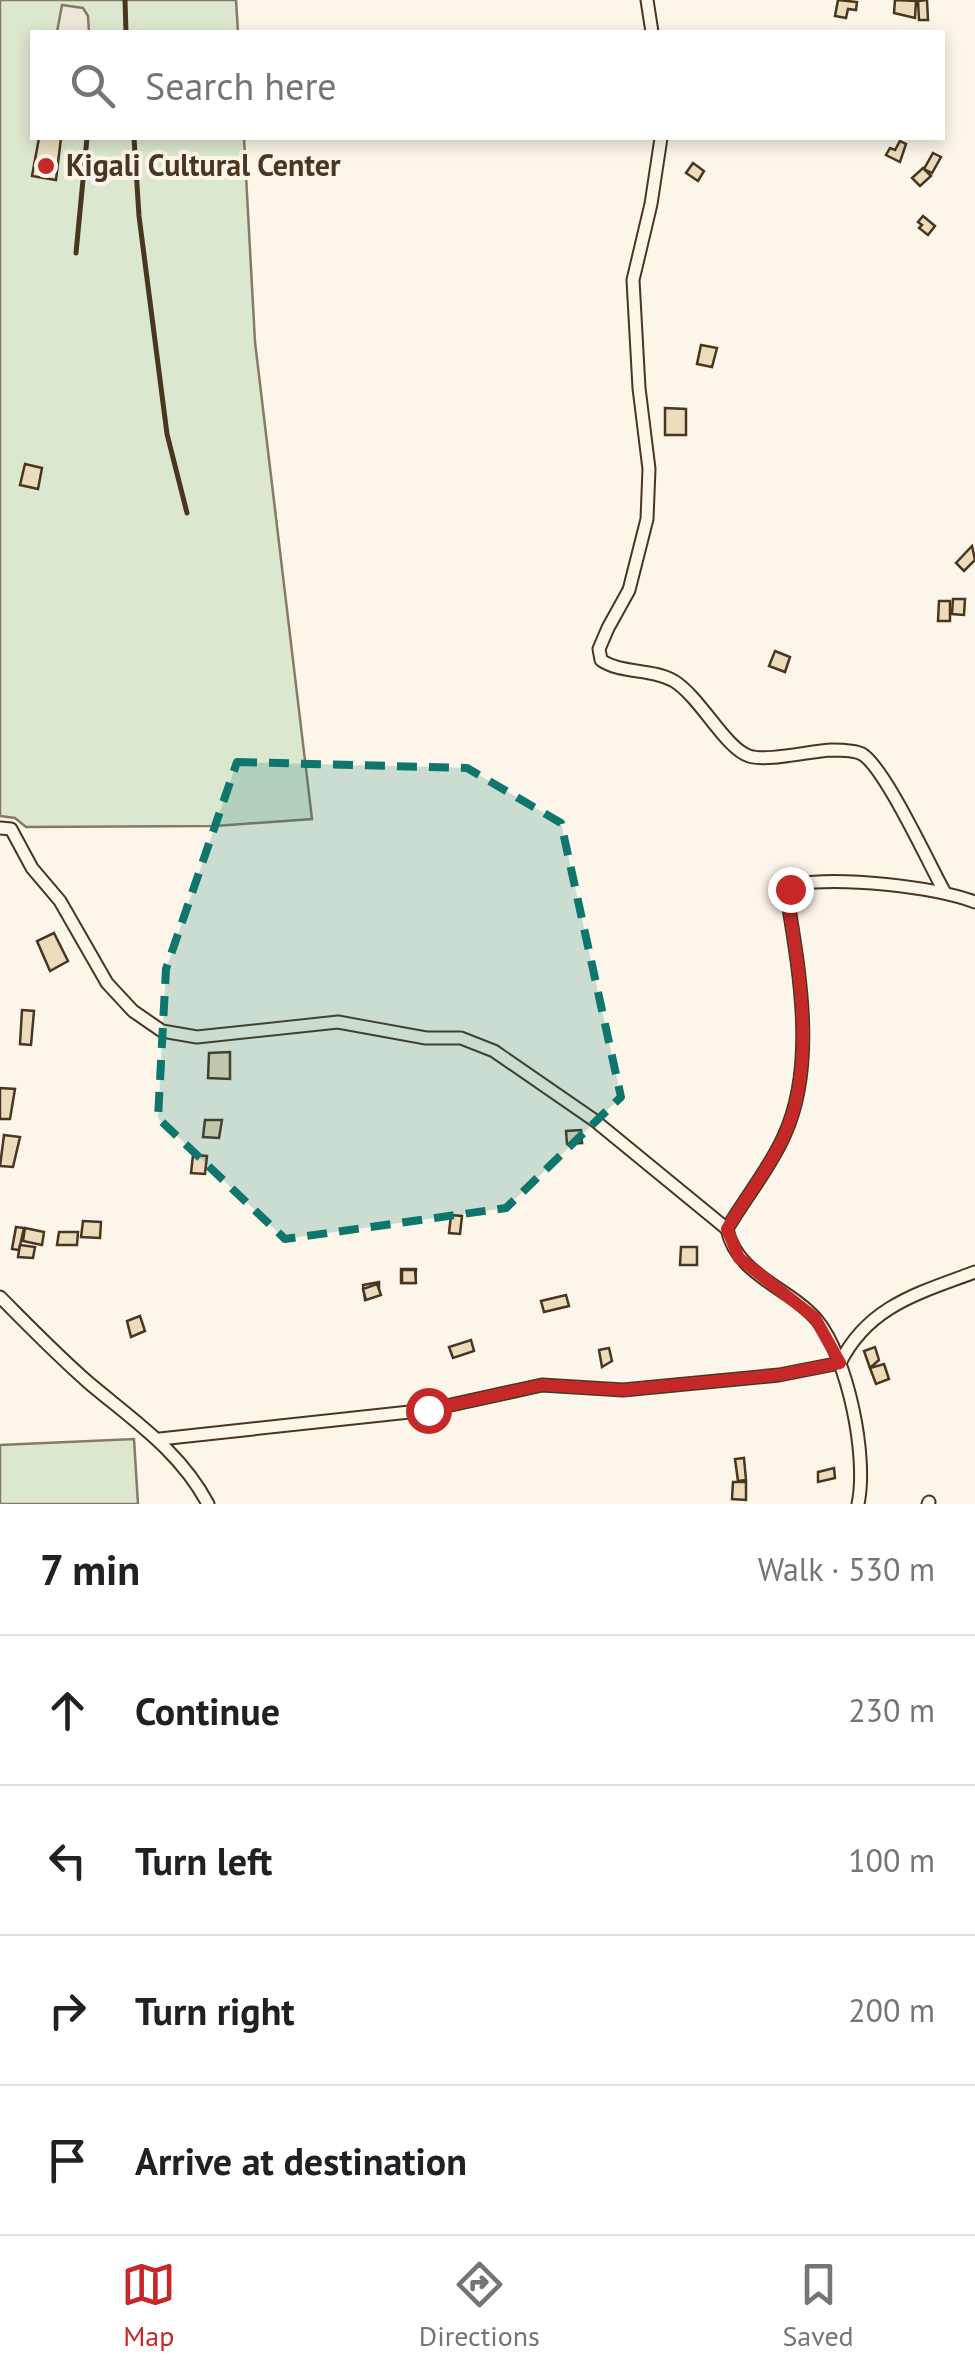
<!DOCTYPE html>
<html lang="en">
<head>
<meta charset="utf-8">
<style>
	:root { --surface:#fff; --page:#f6f6f6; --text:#202124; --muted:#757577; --line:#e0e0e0; --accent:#c62828 }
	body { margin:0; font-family:"PT Sans",sans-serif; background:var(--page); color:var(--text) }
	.stop { position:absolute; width:30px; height:30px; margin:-22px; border:8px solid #c62828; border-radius:50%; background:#fff }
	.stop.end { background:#c62828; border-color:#fff; box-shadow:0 2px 10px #0008 }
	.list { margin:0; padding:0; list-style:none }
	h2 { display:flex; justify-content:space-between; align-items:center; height:130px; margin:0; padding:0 40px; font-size:42px }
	h2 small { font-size:32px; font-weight:400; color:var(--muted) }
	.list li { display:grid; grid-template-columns:65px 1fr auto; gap:30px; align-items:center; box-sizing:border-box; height:150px; padding:0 40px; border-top:2px solid var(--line) }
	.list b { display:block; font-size:38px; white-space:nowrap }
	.list em { font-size:32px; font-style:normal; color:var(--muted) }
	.icon { flex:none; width:55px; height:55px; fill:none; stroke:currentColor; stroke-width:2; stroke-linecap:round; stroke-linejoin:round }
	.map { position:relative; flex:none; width:975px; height:1504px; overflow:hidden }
	.search { position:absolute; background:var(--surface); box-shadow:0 5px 15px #0003; left:30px; right:30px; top:30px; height:110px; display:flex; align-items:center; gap:25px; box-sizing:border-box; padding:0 35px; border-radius:0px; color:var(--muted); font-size:38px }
	.sheet { height:730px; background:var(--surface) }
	nav { display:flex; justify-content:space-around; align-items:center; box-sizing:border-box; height:140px; border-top:2px solid var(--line); background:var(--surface); font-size:28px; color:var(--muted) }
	nav a { display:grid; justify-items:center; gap:5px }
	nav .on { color:var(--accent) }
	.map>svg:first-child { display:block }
</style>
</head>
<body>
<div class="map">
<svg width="975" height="1504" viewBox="0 0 975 1504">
	<rect width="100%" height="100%" fill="#fbf6e9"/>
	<g fill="#dce7d0" stroke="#887966" stroke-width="2.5">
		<path d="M 0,0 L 236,0 L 238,32 L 32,32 L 32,138 L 244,138 L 255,342 L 312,819 L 215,826 L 26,827 L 15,818 L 0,816 Z"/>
		<path d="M 134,1439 L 138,1504 L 0,1504 L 0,1445 Z"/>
	</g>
	<path fill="#ede7d9" stroke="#887966" stroke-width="2.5" d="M 62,5 L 83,8 L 88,16 L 89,32 L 57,32 Z"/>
	<g fill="#ecdcbc" stroke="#4a3520" stroke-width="2.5">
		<path d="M 838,0 L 857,2 L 856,10 L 848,9 L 846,18 L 835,16 Z"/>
		<path d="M 895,0 L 916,1 L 915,18 L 894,13 Z"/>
		<path d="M 927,0 L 928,20 L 919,20 L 918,1 Z"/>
		<path d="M 39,138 L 61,138 L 56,180 L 32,176 Z"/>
		<path d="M 900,141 L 906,144 L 900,162 L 886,155 L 890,148 L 895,150 Z"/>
		<path d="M 933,153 L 941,157 L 932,173 L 924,169 Z"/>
		<path d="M 693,163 L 704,171 L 698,181 L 686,173 Z"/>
		<path d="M 923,168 L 931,176 L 920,186 L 912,178 Z"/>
		<path d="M 923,216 L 935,226 L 928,235 L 919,228 L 922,225 L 918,222 Z"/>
		<path d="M 701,345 L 717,348 L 712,367 L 697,364 Z"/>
		<path d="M 665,408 L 686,409 L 686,435 L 665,435 Z"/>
		<path d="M 25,464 L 42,468 L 38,489 L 20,485 Z"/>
		<path d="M 972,546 L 975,560 L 964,571 L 956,563 Z"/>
		<path d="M 953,599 L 965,599 L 964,615 L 952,614 Z"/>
		<path d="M 939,601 L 950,601 L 950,621 L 938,621 Z"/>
		<path d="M 775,651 L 790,657 L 785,672 L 769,666 Z"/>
		<path d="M 54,933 L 68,961 L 50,971 L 37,941 Z"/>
		<path d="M 22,1010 L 34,1011 L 31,1045 L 20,1044 Z"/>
		<path d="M 230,1052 L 230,1079 L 208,1078 L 209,1053 Z"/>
		<path d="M 0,1088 L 15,1089 L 10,1119 L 0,1119 Z"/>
		<path d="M 205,1120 L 222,1120 L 219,1138 L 203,1137 Z"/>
		<path d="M 581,1130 L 582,1143 L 567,1144 L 566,1131 Z"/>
		<path d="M 4,1135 L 20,1137 L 13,1167 L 0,1166 Z"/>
		<path d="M 193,1155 L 207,1156 L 205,1174 L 191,1173 Z"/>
		<path d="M 451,1215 L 462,1216 L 460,1234 L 449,1233 Z"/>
		<path d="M 83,1221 L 101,1222 L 100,1238 L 81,1237 Z"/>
		<path d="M 16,1227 L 24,1228 L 19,1250 L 12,1249 Z"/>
		<path d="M 25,1228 L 44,1232 L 42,1245 L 23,1241 Z"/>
		<path d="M 59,1232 L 78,1232 L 77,1245 L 57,1245 Z"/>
		<path d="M 20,1245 L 35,1247 L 33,1258 L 18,1257 Z"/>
		<path d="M 681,1247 L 697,1247 L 697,1265 L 680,1265 Z"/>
		<path d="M 401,1269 L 416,1269 L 415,1283 L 401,1283 Z"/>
		<path d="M 402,1270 L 415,1270 L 416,1283 L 402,1283 Z"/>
		<path d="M 379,1282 L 379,1295 L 365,1300 L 363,1285 Z"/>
		<path d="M 377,1284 L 381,1295 L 366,1300 L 363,1289 Z"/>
		<path d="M 566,1295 L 569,1306 L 544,1312 L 541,1301 Z"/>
		<path d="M 140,1316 L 145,1331 L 131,1337 L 127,1321 Z"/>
		<path d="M 471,1340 L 474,1351 L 453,1358 L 449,1347 Z"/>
		<path d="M 875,1347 L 879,1360 L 870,1368 L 864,1351 Z"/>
		<path d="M 609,1348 L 612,1361 L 602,1367 L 599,1350 Z"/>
		<path d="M 884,1364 L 889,1379 L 876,1384 L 870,1368 Z"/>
		<path d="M 744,1458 L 746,1480 L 738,1481 L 735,1459 Z"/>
		<path d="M 834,1468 L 835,1478 L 818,1482 L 818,1472 Z"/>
		<path d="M 733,1482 L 746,1482 L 746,1500 L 732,1499 Z"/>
	</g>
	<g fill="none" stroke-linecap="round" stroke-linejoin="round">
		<g stroke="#4a3520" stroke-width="15">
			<g id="minor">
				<path d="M 647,0 L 652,32"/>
				<path d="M 661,138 L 651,204 L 633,280 L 639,388 L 649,469 L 647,519 L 629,590 L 608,628 L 599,649 L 601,660 C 621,674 651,668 674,681 C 701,698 725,748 749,756 C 767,762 810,751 832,750 C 841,750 854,750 862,754 C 885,768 928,862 944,891"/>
				<path d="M 0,828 L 11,829 L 32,868 L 60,901 L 107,983 L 133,1011 L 162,1031 L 197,1037 L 338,1022 L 426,1038 L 461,1038 L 494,1051 L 594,1120 L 727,1229"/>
				<path d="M 0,1297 C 29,1326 58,1356 89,1383 C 134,1421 180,1451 208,1504"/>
				<path d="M 160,1439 L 428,1410 L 542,1385 L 623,1390 L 779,1375 L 840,1363 C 868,1306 919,1293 975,1272"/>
				<path d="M 858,1504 C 868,1457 848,1358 817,1320 C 789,1287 737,1276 727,1229 C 745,1198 770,1168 784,1136 C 817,1065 799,970 787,896 L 796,884 C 842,877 931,886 975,902"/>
				<path d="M 928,1504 L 929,1502"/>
			</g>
		</g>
		<use href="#minor" stroke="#fbf6e9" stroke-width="11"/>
		<g stroke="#4a3520" stroke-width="5">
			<path d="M 125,0 L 126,32"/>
			<path d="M 134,138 L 139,216 L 167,434 L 187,513"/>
			<path d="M 76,253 L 87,138"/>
		</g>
	</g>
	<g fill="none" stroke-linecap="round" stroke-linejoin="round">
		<path stroke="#c62828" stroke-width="12" d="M 428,1410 L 542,1385 L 623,1390 L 779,1375 L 840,1363 L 815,1318 L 739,1258 L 727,1229 C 745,1198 770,1168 784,1136 C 817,1065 799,969 787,896 L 790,889"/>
	</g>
	<path fill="#0f766e" fill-opacity="0.2" stroke="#0f766e" stroke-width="8" stroke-dasharray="20 12" stroke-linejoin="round" d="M 237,762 L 467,768 L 561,823 L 621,1097 L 506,1208 L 285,1239 L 158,1118 L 166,969 Z"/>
	<circle fill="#c62828" stroke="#fbf6e9" stroke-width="4" cx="46" cy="166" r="10"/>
	<g text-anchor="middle" stroke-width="8" stroke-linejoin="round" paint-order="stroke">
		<g font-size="30" font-weight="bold" fill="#4a3520" stroke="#fbf6e9" text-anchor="start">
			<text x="66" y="176">Kigali Cultural Center</text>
		</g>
	</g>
</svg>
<div class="stop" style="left:428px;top:1410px"></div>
<div class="stop end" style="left:790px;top:889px"></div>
<div class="search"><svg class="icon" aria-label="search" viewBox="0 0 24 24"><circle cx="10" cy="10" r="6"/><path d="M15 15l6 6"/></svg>Search here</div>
</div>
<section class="sheet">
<h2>7 min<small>Walk · 530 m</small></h2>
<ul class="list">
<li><svg class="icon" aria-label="ahead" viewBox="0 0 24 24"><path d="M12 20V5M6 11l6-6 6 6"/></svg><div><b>Continue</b></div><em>230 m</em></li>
<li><svg class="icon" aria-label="left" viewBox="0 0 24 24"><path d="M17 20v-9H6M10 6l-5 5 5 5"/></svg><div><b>Turn left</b></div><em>100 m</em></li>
<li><svg class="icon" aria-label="right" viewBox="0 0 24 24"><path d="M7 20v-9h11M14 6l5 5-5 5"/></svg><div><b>Turn right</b></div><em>200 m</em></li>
<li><svg class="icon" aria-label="arrive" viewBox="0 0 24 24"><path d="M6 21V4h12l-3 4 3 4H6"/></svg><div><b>Arrive at destination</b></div></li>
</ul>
</section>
<nav>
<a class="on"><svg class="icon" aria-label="map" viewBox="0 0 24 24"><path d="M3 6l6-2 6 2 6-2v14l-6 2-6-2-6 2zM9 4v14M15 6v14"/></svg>Map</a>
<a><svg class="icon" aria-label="directions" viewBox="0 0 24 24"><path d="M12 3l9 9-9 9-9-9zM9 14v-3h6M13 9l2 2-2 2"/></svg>Directions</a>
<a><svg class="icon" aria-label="saved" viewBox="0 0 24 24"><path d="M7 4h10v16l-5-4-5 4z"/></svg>Saved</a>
</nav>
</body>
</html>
